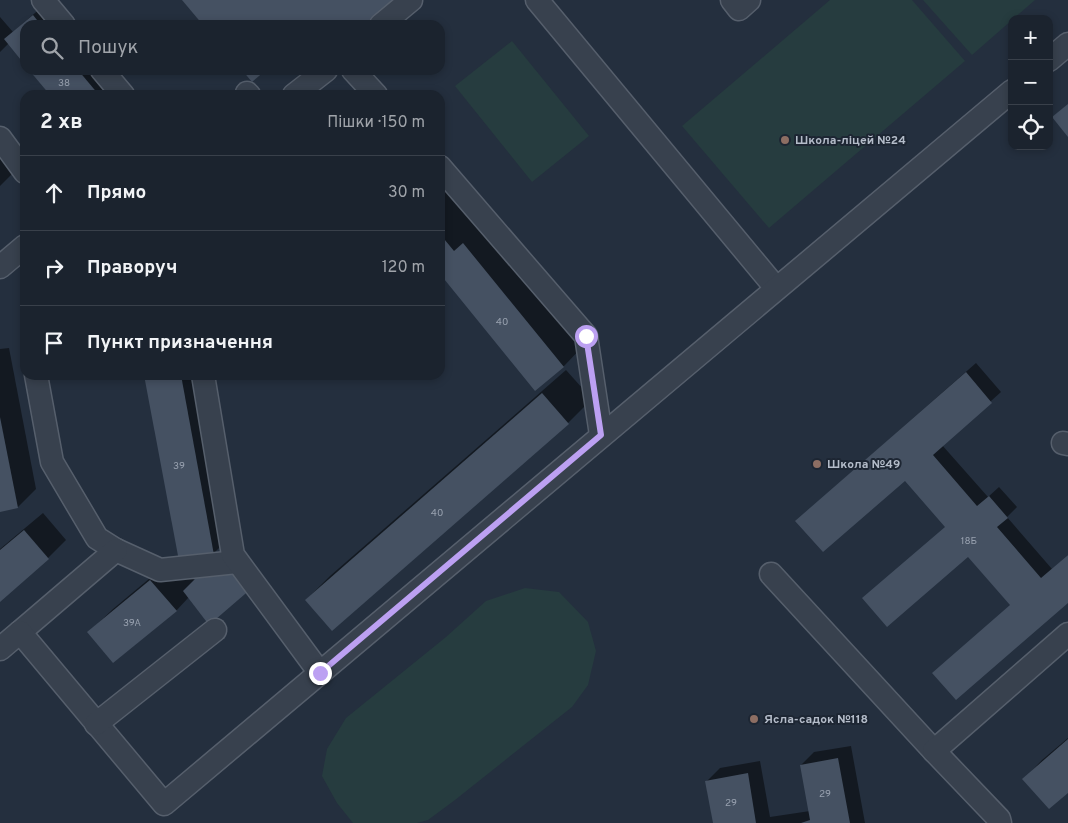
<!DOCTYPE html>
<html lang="uk">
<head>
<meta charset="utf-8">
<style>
	:root { --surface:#1b232e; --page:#242b36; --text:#f1f3f6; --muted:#a0a4aa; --line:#39404a }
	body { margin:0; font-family:Overpass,sans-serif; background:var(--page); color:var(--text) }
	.controls { position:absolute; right:15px; top:15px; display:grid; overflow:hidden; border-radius:10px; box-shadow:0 2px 8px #0003 }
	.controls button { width:45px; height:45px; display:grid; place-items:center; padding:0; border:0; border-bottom:1px solid var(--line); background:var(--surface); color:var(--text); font:25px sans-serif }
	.stop { position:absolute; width:15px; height:15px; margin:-11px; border:4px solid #bca0f2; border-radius:50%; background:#fff }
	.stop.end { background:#bca0f2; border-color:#fff; box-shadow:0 1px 5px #0008 }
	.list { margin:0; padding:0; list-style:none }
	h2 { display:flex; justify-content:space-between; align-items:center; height:65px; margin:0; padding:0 20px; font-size:21px }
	h2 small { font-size:16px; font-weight:400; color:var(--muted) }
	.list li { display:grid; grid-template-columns:32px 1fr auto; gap:15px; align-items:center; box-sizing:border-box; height:75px; padding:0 20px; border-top:1px solid var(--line) }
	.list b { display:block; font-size:19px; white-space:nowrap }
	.list em { font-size:16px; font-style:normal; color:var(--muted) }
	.icon { flex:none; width:28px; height:28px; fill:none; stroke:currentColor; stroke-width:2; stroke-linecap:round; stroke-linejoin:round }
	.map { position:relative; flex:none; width:1068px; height:823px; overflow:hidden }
	.search { position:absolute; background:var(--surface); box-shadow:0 2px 8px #0003; left:20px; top:20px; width:425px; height:55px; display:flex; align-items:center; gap:12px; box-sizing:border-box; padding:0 18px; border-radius:15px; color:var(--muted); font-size:19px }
	.panel { position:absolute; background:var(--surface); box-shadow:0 2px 8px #0003; left:20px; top:90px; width:425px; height:290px; border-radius:15px }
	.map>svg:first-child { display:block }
</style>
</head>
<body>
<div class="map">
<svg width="1068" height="823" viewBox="0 0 1068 823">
	<rect width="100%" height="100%" fill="#242f3e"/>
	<g fill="#263c3f">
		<path d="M 830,0 L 912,0 L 965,61 L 769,228 L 682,126 Z"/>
		<path d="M 923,0 L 1035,0 L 972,55 Z"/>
		<path d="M 512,41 L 589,136 L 532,182 L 455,86 Z"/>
		<path d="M 525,588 L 559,592 L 588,622 L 596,651 L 588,685 L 572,707 L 455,800 L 428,820 L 417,823 L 353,823 L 337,803 L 322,776 L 327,749 L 346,718 L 446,637 L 486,601 Z"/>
	</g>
	<g fill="#0007">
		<path d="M 50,0 L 74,25 L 25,25 L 25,63 L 9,43 L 0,52 L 0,17 L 13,32 Z"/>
		<path d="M 31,70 L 111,70 L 132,95 L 51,95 Z"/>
		<path d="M 296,70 L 310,70 L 302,77 Z"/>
		<path d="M 0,150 L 17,169 L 0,186 Z"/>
		<path d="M 440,181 L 587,342 L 564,366 L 535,389 L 440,272 Z"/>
		<path d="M 9,348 L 36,489 L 18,507 L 0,510 L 0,349 Z"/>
		<path d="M 976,363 L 1001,392 L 942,445 L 988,497 L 999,487 L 1017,507 L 1007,517 L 1052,569 L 1068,555 L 1068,601 L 933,673 L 1012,604 L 905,479 L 796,521 Z"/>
		<path d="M 566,370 L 592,399 L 568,423 L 332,629 L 306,600 L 330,576 Z"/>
		<path d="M 146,375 L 202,375 L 232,535 L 213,554 Z"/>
		<path d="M 43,513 L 66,540 L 48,558 L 0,600 L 0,549 Z"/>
		<path d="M 174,558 L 195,581 L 189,597 L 176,611 L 89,632 L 113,609 Z"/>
		<path d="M 1068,738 L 1068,791 L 1024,779 L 1042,760 Z"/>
		<path d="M 851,746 L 865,823 L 714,823 L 707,781 L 720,768 L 760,761 L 770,817 L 810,811 L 801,765 L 814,752 Z"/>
	</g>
	<g fill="#455162">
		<path d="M 182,0 L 393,0 L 364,25 L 203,25 Z"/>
		<path d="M 33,15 L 41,25 L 25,25 L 25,65 L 4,39 Z"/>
		<path d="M 29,70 L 78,70 L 99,95 L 50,95 Z"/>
		<path d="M 242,70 L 266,70 L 252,82 Z"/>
		<path d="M 1068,104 L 1068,137 L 1052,117 Z"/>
		<path d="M 440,234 L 454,251 L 463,243 L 564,367 L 535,391 L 440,274 Z"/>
		<path d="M 966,372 L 992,403 L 933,455 L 977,506 L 989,496 L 1008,518 L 997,527 L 1041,578 L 1068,555 L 1068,603 L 956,700 L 932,673 L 1010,605 L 968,557 L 887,627 L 862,598 L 945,527 L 905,481 L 823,552 L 795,521 Z"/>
		<path d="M 144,375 L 181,375 L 214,555 L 179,561 Z"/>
		<path d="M 542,393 L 569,424 L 332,631 L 305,600 Z"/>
		<path d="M 0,417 L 18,508 L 0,512 Z"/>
		<path d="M 24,530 L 49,559 L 0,602 L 0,550 Z"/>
		<path d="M 231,564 L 252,588 L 209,625 L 183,591 L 206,568 Z"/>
		<path d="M 150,580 L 177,611 L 113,663 L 87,632 Z"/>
		<path d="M 1068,739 L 1068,793 L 1049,809 L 1022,779 Z"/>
		<path d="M 838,758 L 850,823 L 801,823 L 810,820 L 800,765 Z"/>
		<path d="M 748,773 L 756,823 L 713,823 L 705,781 Z"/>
	</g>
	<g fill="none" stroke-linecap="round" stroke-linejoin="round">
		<g stroke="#565f6c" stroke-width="25">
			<g id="minor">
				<path d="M 43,0 L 64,25"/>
				<path d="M 537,0 L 776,288"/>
				<path d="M 732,0 L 739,9 L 749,0"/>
				<path d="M 381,25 L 411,0"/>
				<path d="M 1049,60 L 1068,44"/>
				<path d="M 102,70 L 123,95"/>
				<path d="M 353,70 L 376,95"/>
				<path d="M 247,93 L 249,95"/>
				<path d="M 294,95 L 326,70"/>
				<path d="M 0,138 L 25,172"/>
				<path d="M 440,167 L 586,336 L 601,435"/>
				<path d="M 0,267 L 25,246"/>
				<path d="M 36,375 L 52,462 L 97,538 L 116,550 L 160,570 L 237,562"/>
				<path d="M 203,375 L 233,555 L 320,673"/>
				<path d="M 1063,443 L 1068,444"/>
				<path d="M 771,574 L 934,751"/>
				<path d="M 20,632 L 116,550"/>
				<path d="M 0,649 L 20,632 L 164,804 L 1012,91"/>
				<path d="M 96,724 L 215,630"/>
				<path d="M 1000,823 L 999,819 L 934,751 L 1068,634"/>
			</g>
		</g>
		<use href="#minor" stroke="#38414e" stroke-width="22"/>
	</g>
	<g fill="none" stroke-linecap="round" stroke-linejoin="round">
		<path stroke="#bca0f2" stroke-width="6" d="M 320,673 L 601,435 L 586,336"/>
	</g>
	<g fill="#8d6e63" stroke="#1d2633" stroke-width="2">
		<circle cx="785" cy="140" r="5"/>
		<circle cx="817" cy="464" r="5"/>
		<circle cx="754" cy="719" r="5"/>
	</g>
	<g text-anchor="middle" stroke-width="4" stroke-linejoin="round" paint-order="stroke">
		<g font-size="10" fill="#98a1af">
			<text x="64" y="86">38</text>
			<text x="502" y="325">40</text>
			<text x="179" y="469">39</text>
			<text x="437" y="516">40</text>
			<text x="969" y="544">18Б</text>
			<text x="132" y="626">39А</text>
			<text x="825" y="797">29</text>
			<text x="731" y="806">29</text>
		</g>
		<g font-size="12" font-weight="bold" fill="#b4bcc9" stroke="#1d2633" text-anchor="start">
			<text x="795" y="144">Школа-ліцей №24</text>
			<text x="827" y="468">Школа №49</text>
			<text x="764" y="723">Ясла-садок №118</text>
		</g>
	</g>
</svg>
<div class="controls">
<button>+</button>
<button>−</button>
<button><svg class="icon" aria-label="locate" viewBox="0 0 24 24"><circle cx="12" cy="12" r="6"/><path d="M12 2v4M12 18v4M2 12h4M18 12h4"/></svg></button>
</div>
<div class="stop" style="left:586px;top:336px"></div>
<div class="stop end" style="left:320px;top:673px"></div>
<div class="search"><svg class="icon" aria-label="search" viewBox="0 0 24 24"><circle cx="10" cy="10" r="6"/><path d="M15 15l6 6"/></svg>Пошук</div>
<section class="panel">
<h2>2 хв<small>Пішки · 150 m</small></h2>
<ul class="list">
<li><svg class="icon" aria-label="ahead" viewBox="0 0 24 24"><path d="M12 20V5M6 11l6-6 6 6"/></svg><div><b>Прямо</b></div><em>30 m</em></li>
<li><svg class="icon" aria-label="right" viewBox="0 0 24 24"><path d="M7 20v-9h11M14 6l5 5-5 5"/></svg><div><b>Праворуч</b></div><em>120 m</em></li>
<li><svg class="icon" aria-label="arrive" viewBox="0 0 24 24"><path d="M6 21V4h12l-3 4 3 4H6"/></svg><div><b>Пункт призначення</b></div></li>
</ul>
</section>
</div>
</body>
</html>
